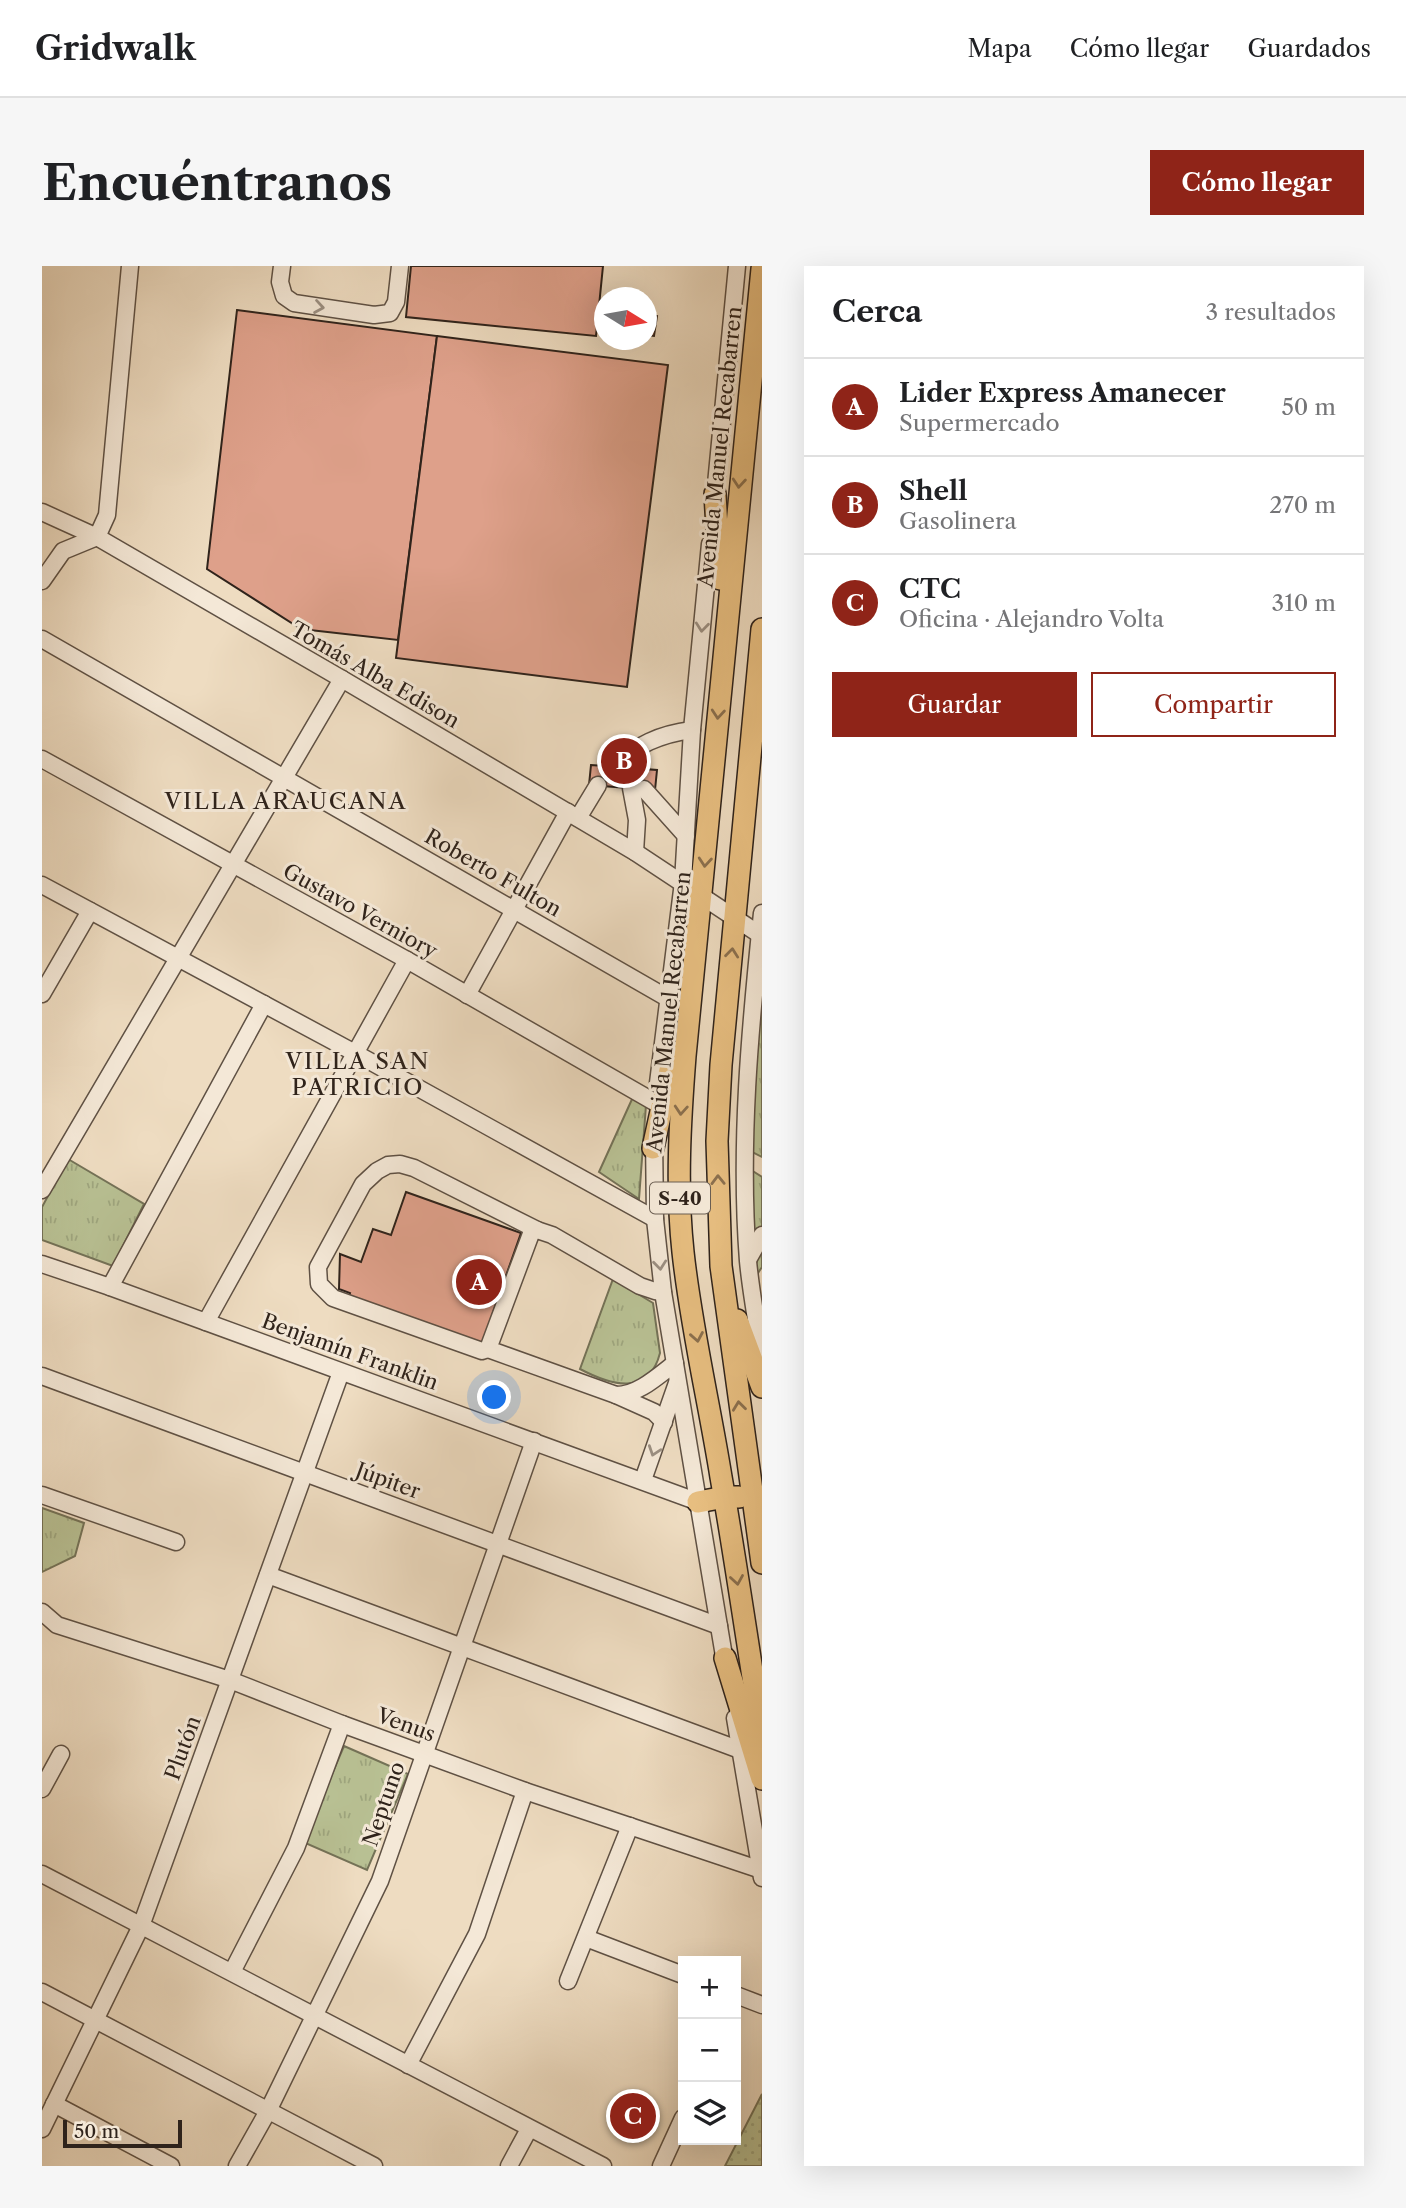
<!DOCTYPE html>
<html lang="es">
<head>
<meta charset="utf-8">
<style>
	:root { --surface:#fff; --page:#f6f6f6; --text:#202124; --muted:#757577; --line:#e0e0e0; --accent:#8f2418 }
	body { margin:0; font-family:"Libre Caslon Text",serif; background:var(--page); color:var(--text) }
	.controls { position:absolute; right:21px; bottom:21px; display:grid; overflow:hidden; border-radius:0px; box-shadow:0 7px 28px #0002 }
	.controls button { width:63px; height:63px; display:grid; place-items:center; padding:0; border:0; border-bottom:2px solid var(--line); background:var(--surface); color:var(--text); font:35px sans-serif }
	.compass { position:absolute; left:552px; top:21px; width:63px; height:63px; border-radius:50%; background:var(--surface); box-shadow:0 7px 28px #0002; rotate:101deg }
	.scale { position:absolute; left:21px; bottom:18px; width:119px; box-sizing:border-box; padding-left:7px; border:4px solid #2f231b; border-top:0; font-size:19px; line-height:24px; white-space:nowrap; color:#2f231b; -webkit-text-stroke:5px #f4e8d7; paint-order:stroke }
	.you { position:absolute; left:453px; top:1132px; width:24px; height:24px; margin:-18px; border:5px solid #fff; border-radius:50%; background:#1a73e8; box-shadow:0 0 0 10px #1a73e833 }
	.badge { display:grid; place-items:center; width:46px; height:46px; border-radius:50%; background:var(--accent); color:#fff; font-size:23px; font-weight:700 }
	.pin { position:absolute; translate:-50% -50%; border:4px solid #fff; box-shadow:0 2px 7px #0006 }
	.list { margin:0; padding:0; list-style:none }
	h2 { display:flex; justify-content:space-between; align-items:center; height:91px; margin:0; padding:0 28px; font-size:30px }
	h2 small { font-size:23px; font-weight:400; color:var(--muted) }
	.list li { display:grid; grid-template-columns:46px 1fr auto; gap:21px; align-items:center; box-sizing:border-box; height:98px; padding:0 28px; border-top:2px solid var(--line) }
	.list b { display:block; font-size:26px; white-space:nowrap }
	.list p { margin:0; font-size:23px; white-space:nowrap; color:var(--muted) }
	.list em { font-size:23px; font-style:normal; color:var(--muted) }
	.actions { display:flex; gap:14px; padding:21px 28px }
	.actions a { flex:1; padding:16px 0; border:2px solid var(--accent); border-radius:0px; text-align:center; font-size:24px; color:var(--accent) }
	.actions .main { background:var(--accent); color:#fff }
	.icon { flex:none; width:38px; height:38px; fill:none; stroke:currentColor; stroke-width:2; stroke-linecap:round; stroke-linejoin:round }
	.map { position:relative; flex:none; width:720px; height:1900px; overflow:hidden; border-radius:0px }
	header { display:flex; align-items:center; gap:42px; box-sizing:border-box; height:98px; padding:0 35px; background:var(--surface); border-bottom:2px solid var(--line) }
	header strong { font-size:33px }
	nav { display:flex; gap:38px; margin-inline-start:auto; font-size:24px }
	.intro { display:flex; align-items:center; justify-content:space-between; box-sizing:border-box; height:168px; padding:0 42px }
	h1 { margin:0; font-size:49px }
	.button { padding:18px 32px; border-radius:0px; background:var(--accent); color:#fff; font-size:24px; font-weight:700 }
	main { display:flex; gap:42px; padding:0 42px }
	aside { flex:1; background:var(--surface); border-radius:0px; box-shadow:0 7px 28px #0002 }
	.map>svg:first-child { display:block }
</style>
</head>
<body>
<header>
<strong>Gridwalk</strong>
<nav><a>Mapa</a><a>Cómo llegar</a><a>Guardados</a></nav>
</header>
<div class="intro"><h1>Encuéntranos</h1><a class="button">Cómo llegar</a></div>
<main>
<div class="map">
<svg width="720" height="1900" viewBox="0 0 720 1900">
	<defs>
		<pattern id="grass-tufts" width="24" height="20" patternUnits="userSpaceOnUse" patternTransform="scale(1.75)"><rect width="24" height="20" fill="#b8c093"/><path d="M3 7l-1-3M5 7V3M7 7l1-3M15 17l-1-3M17 17v-4M19 17l1-3" fill="none" stroke="#9ea57e"/></pattern>
		<pattern id="park-dots" width="8" height="8" patternUnits="userSpaceOnUse" patternTransform="scale(1.75)"><rect width="8" height="8" fill="#b8c093"/><path d="M2 2h.1M6 6h.1" fill="none" stroke="#9ea57e" stroke-width="1.8" stroke-linecap="round"/></pattern>
	</defs>
	<rect width="100%" height="100%" fill="#eedcc1"/>
	<filter id="stains"><feTurbulence type="fractalNoise" baseFrequency=".00286" numOctaves="4"/><feColorMatrix values="0 0 0 0 .2 0 0 0 0 .09 0 0 0 0 .02 0 0 0 .5 -.17"/></filter>
	<radialGradient id="worn" r=".72"><stop offset=".6" stop-color="#630" stop-opacity="0"/><stop offset="1" stop-color="#630" stop-opacity=".3"/></radialGradient>
	<g fill="url(#grass-tufts)" stroke="#747257" stroke-width="2">
		<path d="M 720,692 L 720,891 L 708,885 Z"/>
		<path d="M 591,831 L 604,839 L 597,933 L 557,906 Z"/>
		<path d="M 26,893 L 102,938 L 71,1000 L 0,974 L 0,941 Z"/>
		<path d="M 706,902 L 720,911 L 720,1001 L 712,1013 Z"/>
		<path d="M 571,1013 L 611,1037 L 618,1087 C 607,1131 568,1119 538,1103 Z"/>
		<path d="M 0,1242 L 42,1257 L 33,1290 L 0,1306 Z"/>
		<path d="M 302,1480 L 366,1508 L 325,1604 L 261,1576 Z"/>
	</g>
	<path fill="url(#park-dots)" stroke="#747257" stroke-width="2" d="M 720,1828 L 720,1900 L 683,1900 Z"/>
	<g fill="#dea08a" stroke="#2f231b" stroke-width="2">
		<path d="M 369,0 L 561,0 L 554,70 L 364,51 Z"/>
		<path d="M 195,44 L 395,70 L 356,374 L 259,363 L 165,303 Z"/>
		<path d="M 604,48 L 615,50 L 612,70 L 604,69 Z"/>
		<path d="M 395,70 L 626,99 L 585,421 L 354,392 Z"/>
		<path d="M 549,499 L 615,504 L 613,524 L 547,519 Z"/>
		<path d="M 364,926 L 479,967 L 439,1081 L 306,1033 L 308,1027 L 297,1023 L 298,988 L 319,996 L 331,963 L 349,969 Z"/>
	</g>
	<g fill="none" stroke-linecap="round" stroke-linejoin="round">
		<path stroke="#c8b7a0" stroke-width="16" stroke-dasharray="16 8" stroke-linecap="butt" d="M 583,502 L 602,523"/>
		<g stroke="#5f5144" stroke-width="19">
			<g id="minor">
				<path d="M 240,0 L 238,16 L 242,30 L 252,37 L 332,49 L 348,47 L 354,36 L 358,0"/>
				<path d="M 672,239 L 695,0"/>
				<path d="M 0,246 L 55,271 L 300,413 L 593,586 L 720,670"/>
				<path d="M 0,315 L 21,285 L 55,271 L 65,249 L 88,0"/>
				<path d="M 0,373 L 627,733"/>
				<path d="M 0,493 L 365,694 L 614,837"/>
				<path d="M 571,501 C 594,479 618,468 650,464"/>
				<path d="M 589,522 L 595,554 L 593,586"/>
				<path d="M 602,523 L 644,570"/>
				<path d="M 536,552 L 556,519"/>
				<path d="M 0,619 L 313,787 L 613,953"/>
				<path d="M 720,647 C 708,762 697,879 706,995 C 709,1027 715,1058 720,1090"/>
				<path d="M 0,728 L 48,645"/>
				<path d="M 425,729 L 526,546"/>
				<path d="M 616,817 L 641,616 L 650,464 L 668,278"/>
				<path d="M 612,870 L 613,953 L 621,1026 L 684,1402"/>
				<path d="M 0,924 L 300,413"/>
				<path d="M 707,992 L 720,969"/>
				<path d="M 0,998 L 68,1021 L 662,1238"/>
				<path d="M 68,1021 L 222,738"/>
				<path d="M 621,1026 L 613,1025 L 598,1020 L 510,969 L 495,964 L 490,965 L 446,1083 L 574,1129 C 596,1129 616,1110 633,1097"/>
				<path d="M 164,1056 L 365,694"/>
				<path d="M 446,1083 L 440,1085 L 291,1032 L 277,1018 L 276,1001 L 321,918 L 335,905 L 346,899 L 358,898 L 372,902 L 495,964"/>
				<path d="M 0,1110 L 677,1360"/>
				<path d="M 574,1129 L 612,1146 L 622,1156"/>
				<path d="M 601,1214 L 635,1117"/>
				<path d="M 0,1229 L 134,1276"/>
				<path d="M 226,1309 L 698,1484"/>
				<path d="M 0,1346 L 15,1359 L 188,1414 L 300,1458 L 483,1525 L 719,1604"/>
				<path d="M 693,1452 L 720,1612"/>
				<path d="M 0,1523 L 19,1488"/>
				<path d="M 0,1608 L 561,1900"/>
				<path d="M 544,1672 L 641,1709"/>
				<path d="M 190,1706 L 254,1582 L 300,1458"/>
				<path d="M 526,1715 L 588,1560"/>
				<path d="M 0,1726 L 332,1900"/>
				<path d="M 694,1729 L 720,1739"/>
				<path d="M 366,1799 L 435,1668 L 483,1525"/>
				<path d="M 12,1838 L 129,1900"/>
				<path d="M 0,1863 L 99,1660 L 299,1106"/>
				<path d="M 195,1900 L 226,1845 L 338,1615 L 492,1175"/>
				<path d="M 467,1900 L 487,1863"/>
				<path d="M 619,1900 L 641,1852"/>
			</g>
		</g>
		<g stroke="#2f231b" stroke-width="24">
			<g id="major">
				<path d="M 720,3 L 643,790 C 638,855 634,921 641,986 C 649,1061 667,1136 679,1211 C 694,1296 706,1382 720,1468"/>
				<path d="M 673,228 L 678,313"/>
				<path d="M 720,363 L 679,799 L 675,875 L 679,1000 L 720,1297"/>
				<path d="M 611,882 L 632,786"/>
				<path d="M 695,1054 L 720,1121"/>
				<path d="M 656,1236 L 683,1231 L 697,1231"/>
				<path d="M 683,1392 L 720,1513"/>
			</g>
		</g>
		<use href="#minor" stroke="#f4e8d7" stroke-width="16"/>
		<use href="#major" stroke="#e7be80" stroke-width="21"/>
	</g>
	<defs><path id="oneway-chevron" d="M-2-3.5L2.5 0L-2 3.5" fill="none" stroke-width="1.6" stroke-linecap="round" stroke-linejoin="round" transform="scale(1.75)"/></defs>
	<g stroke="#9b8f82">
		<use href="#oneway-chevron" transform="translate(277 41) rotate(9)"/>
		<use href="#oneway-chevron" transform="translate(660 361) rotate(96)"/>
		<use href="#oneway-chevron" transform="translate(618 999) rotate(84)"/>
		<use href="#oneway-chevron" transform="translate(612 1185) rotate(109)"/>
	</g>
	<g stroke="#8b704e">
		<use href="#oneway-chevron" transform="translate(697 217) rotate(95)"/>
		<use href="#oneway-chevron" transform="translate(676 448) rotate(95)"/>
		<use href="#oneway-chevron" transform="translate(663 596) rotate(95)"/>
		<use href="#oneway-chevron" transform="translate(690 687) rotate(-84)"/>
		<use href="#oneway-chevron" transform="translate(639 844) rotate(94)"/>
		<use href="#oneway-chevron" transform="translate(676 914) rotate(-91)"/>
		<use href="#oneway-chevron" transform="translate(655 1071) rotate(80)"/>
		<use href="#oneway-chevron" transform="translate(697 1140) rotate(-97)"/>
		<use href="#oneway-chevron" transform="translate(695 1314) rotate(81)"/>
	</g>
	<g text-anchor="middle" stroke-width="6" stroke-linejoin="round" paint-order="stroke">
		<rect fill="#f4e8d7" stroke="#6a5e53" stroke-width="2" x="608" y="916.5" width="60" height="31" rx="5"/>
		<g font-size="19" font-weight="bold" fill="#2f231b">
			<text x="638" y="939">S-40</text>
		</g>
		<g font-size="21" fill="#2f231b" stroke="#f4e8d7">
			<text transform="translate(678 181) rotate(-84)" y="7">Avenida Manuel Recabarren</text>
			<text transform="translate(333 409) rotate(30)" y="7">Tomás Alba Edison</text>
			<text transform="translate(451 607) rotate(30)" y="7">Roberto Fulton</text>
			<text transform="translate(318 645) rotate(29)" y="7">Gustavo Verniory</text>
			<text transform="translate(627 746) rotate(-84)" y="7">Avenida Manuel Recabarren</text>
			<text transform="translate(308 1086) rotate(20)" y="7">Benjamín Franklin</text>
			<text transform="translate(346 1215) rotate(20)" y="7">Júpiter</text>
			<text transform="translate(364 1459) rotate(20)" y="7">Venus</text>
			<text transform="translate(141 1482) rotate(-70)" y="7">Plutón</text>
			<text transform="translate(342 1538) rotate(-71)" y="7">Neptuno</text>
		</g>
		<g font-size="23" letter-spacing="2" fill="#2f231b" stroke="#f4e8d7">
			<text x="244" y="543">VILLA ARAUCANA</text>
			<text x="316" y="803">VILLA SAN<tspan x="316" dy="26">PATRICIO</tspan></text>
		</g>
	</g>
	<rect width="100%" height="100%" filter="url(#stains)"/>
	<rect width="100%" height="100%" fill="url(#worn)"/>
</svg>
<div class="controls">
<button>+</button>
<button>−</button>
<button><svg class="icon" aria-label="layers" viewBox="0 0 24 24"><path d="M12 4l9 5-9 5-9-5zM3 14l9 5 9-5"/></svg></button>
</div>
<svg class="compass" viewBox="-18 -18 36 36"><path d="M0-13l5 13h-10z" fill="#e53935"/><path d="M0 13l5-13h-10z" fill="#757577"/></svg>
<div class="scale">50 m</div>
<div class="you"></div>
<div class="pin badge" style="left:437px;top:1016px">A</div>
<div class="pin badge" style="left:582px;top:495px">B</div>
<div class="pin badge" style="left:591px;top:1850px">C</div>
</div>
<aside>
<h2>Cerca<small>3 resultados</small></h2>
<ul class="list">
<li><span class="badge">A</span><div><b>Lider Express Amanecer</b><p>Supermercado</p></div><em>50 m</em></li>
<li><span class="badge">B</span><div><b>Shell</b><p>Gasolinera</p></div><em>270 m</em></li>
<li><span class="badge">C</span><div><b>CTC</b><p>Oficina · Alejandro Volta</p></div><em>310 m</em></li>
</ul>
<div class="actions"><a class="main">Guardar</a><a>Compartir</a></div>
</aside>
</main>
</body>
</html>
